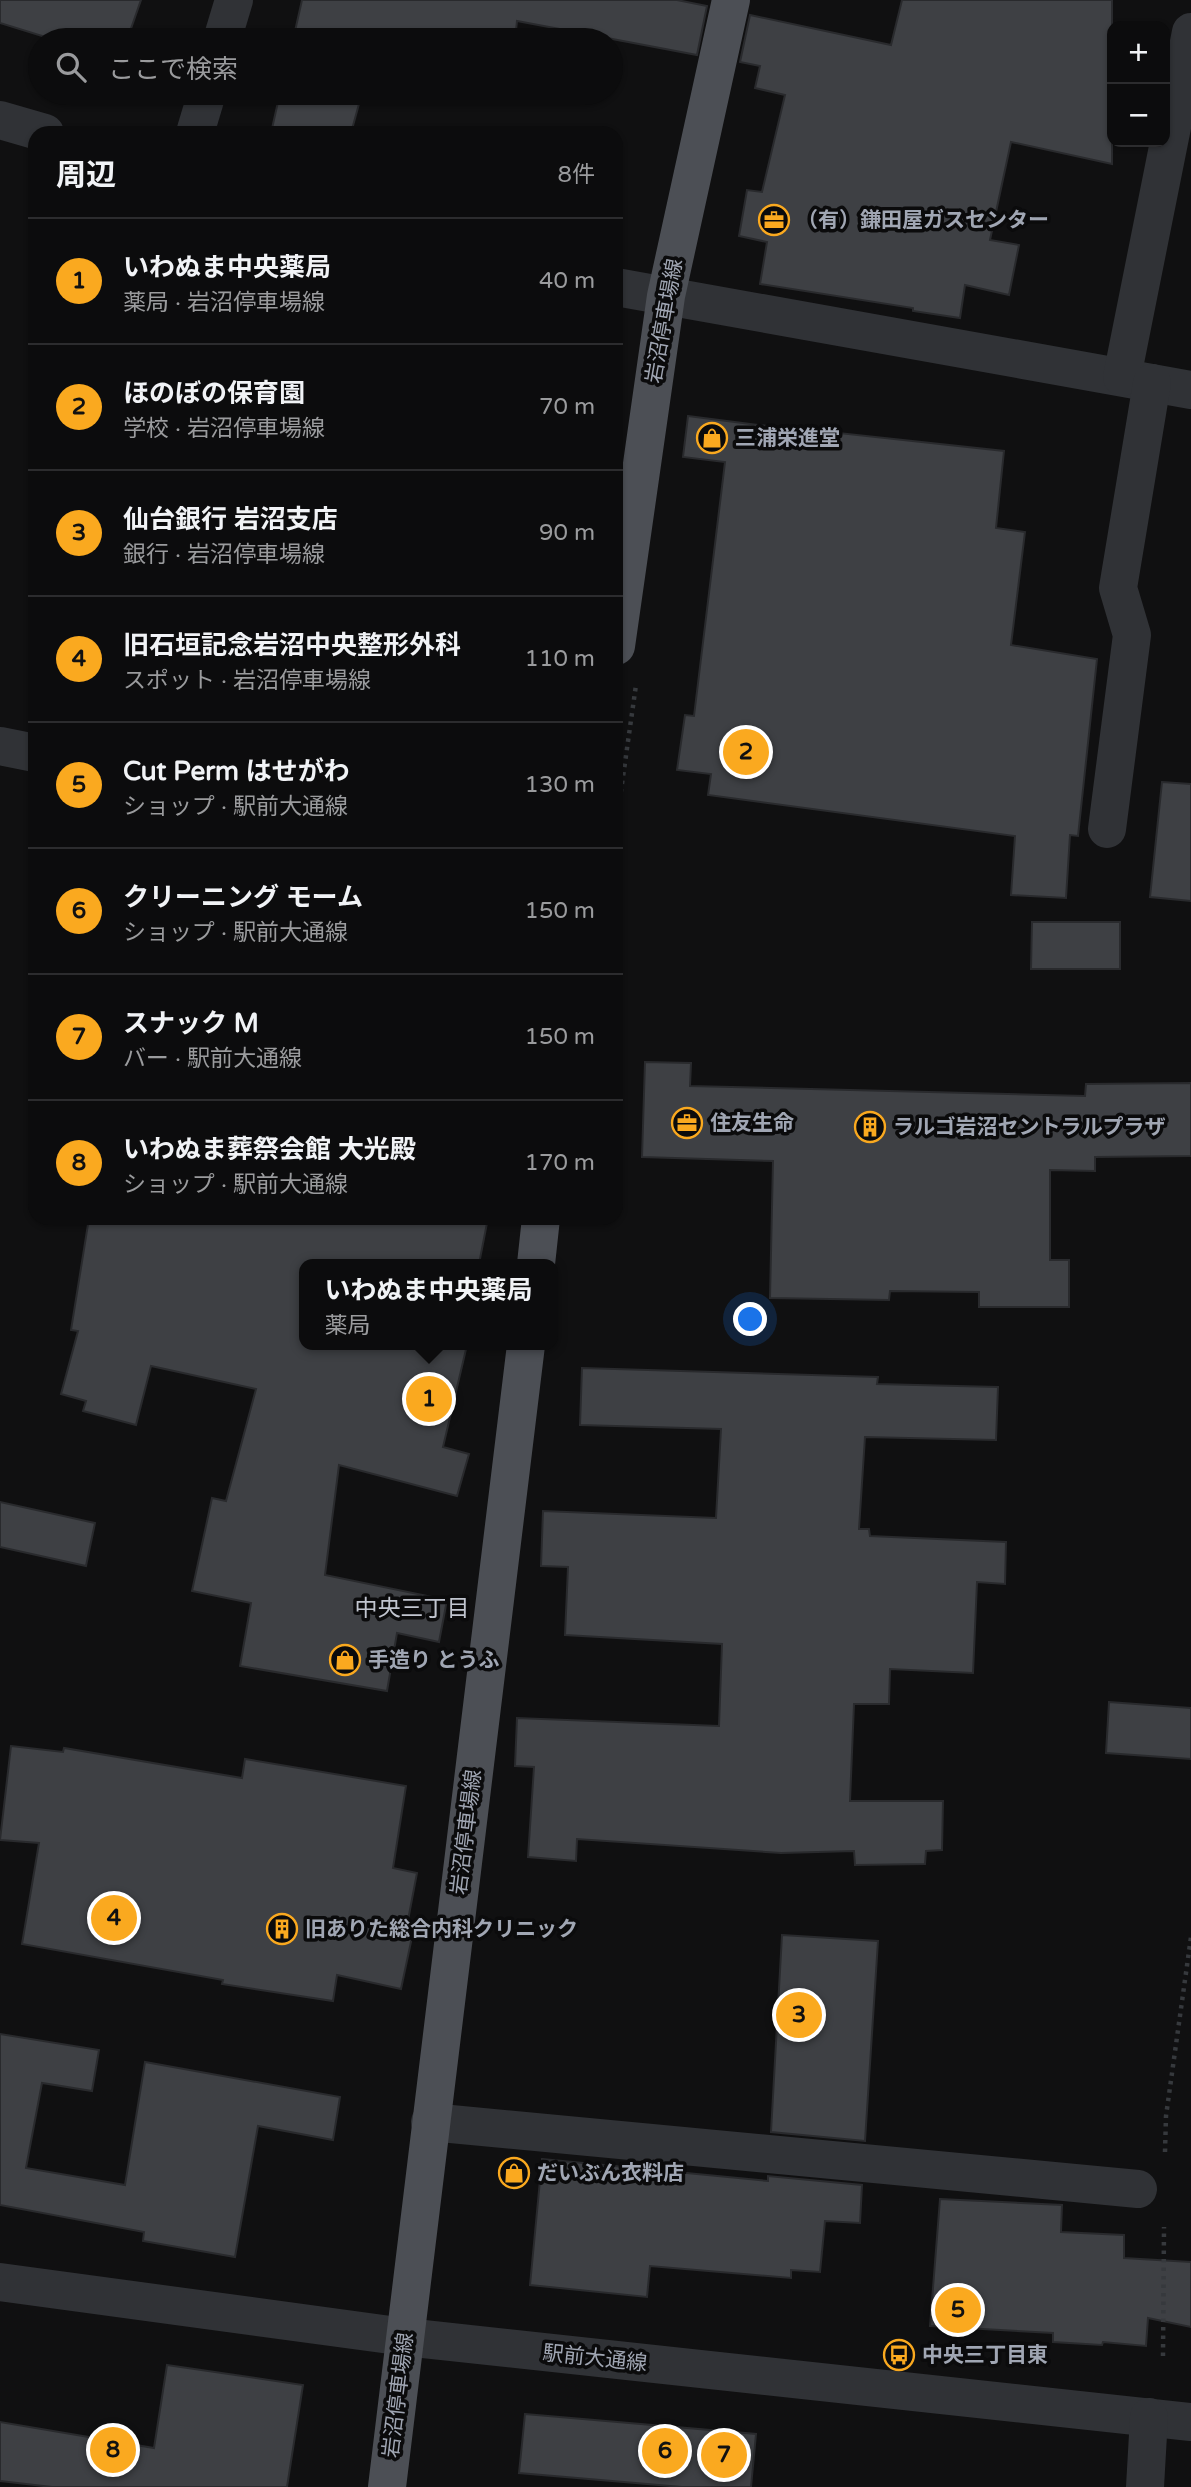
<!DOCTYPE html>
<html lang="ja">
<head>
<meta charset="utf-8">
<style>
	:root { --surface:#0c0c0d; --page:#151516; --text:#f1f3f6; --muted:#9a9b9d; --line:#2c2c2e; --accent:#faa91f }
	body { margin:0; font-family:"Varela Round","Noto Sans JP",sans-serif; background:var(--page); color:var(--text) }
	.controls { position:absolute; right:21px; top:21px; display:grid; overflow:hidden; border-radius:14px; box-shadow:0 2px 5px #0004 }
	.controls button { width:63px; height:63px; display:grid; place-items:center; padding:0; border:0; border-bottom:2px solid var(--line); background:var(--surface); color:var(--text); font:35px sans-serif }
	.you { position:absolute; left:751px; top:1320px; width:24px; height:24px; margin:-18px; border:5px solid #fff; border-radius:50%; background:#1a73e8; box-shadow:0 0 0 10px #1a73e833 }
	.badge { display:grid; place-items:center; width:46px; height:46px; border-radius:50%; background:var(--accent); color:#111; font-size:23px; font-weight:700 }
	.pin { position:absolute; translate:-50% -50%; border:4px solid #fff; box-shadow:0 2px 7px #0006 }
	.popup { position:absolute; left:299px; top:1259px; width:259px; height:91px; box-sizing:border-box; display:grid; place-content:center; border-radius:14px; background:var(--surface); filter:drop-shadow(0 2px 5px #0005); font-size:23px; white-space:nowrap; color:var(--muted) }
	.popup b { font-size:26px; color:var(--text) }
	.popup::after { content:''; position:absolute; left:50%; top:100%; margin-left:-14px; border:14px solid transparent; border-top-color:var(--surface) }
	.list { margin:0; padding:0; list-style:none }
	h2 { display:flex; justify-content:space-between; align-items:center; height:91px; margin:0; padding:0 28px; font-size:30px }
	h2 small { font-size:23px; font-weight:400; color:var(--muted) }
	.list li { display:grid; grid-template-columns:46px 1fr auto; gap:21px; align-items:center; box-sizing:border-box; height:126px; padding:0 28px; border-top:2px solid var(--line) }
	.list b { display:block; font-size:26px; white-space:nowrap }
	.list p { margin:0; font-size:23px; white-space:nowrap; color:var(--muted) }
	.list em { font-size:23px; font-style:normal; color:var(--muted) }
	.icon { flex:none; width:38px; height:38px; fill:none; stroke:currentColor; stroke-width:2; stroke-linecap:round; stroke-linejoin:round }
	.map { position:relative; flex:none; width:1191px; height:2487px; overflow:hidden }
	.search { position:absolute; background:var(--surface); box-shadow:0 2px 5px #0004; left:28px; top:28px; width:595px; height:77px; display:flex; align-items:center; gap:18px; box-sizing:border-box; padding:0 24px; border-radius:38px; color:var(--muted); font-size:26px }
	.panel { position:absolute; background:var(--surface); box-shadow:0 2px 5px #0004; left:28px; top:126px; width:595px; height:1099px; border-radius:21px }
	.map>svg:first-child { display:block }
</style>
</head>
<body>
<div class="map">
<svg width="1191" height="2487" viewBox="0 0 1191 2487">
	<rect width="100%" height="100%" fill="#101011"/>
	<g fill="#3e4044" stroke="#292a2d" stroke-width="2">
		<path d="M 0,0 L 141,0 L 127,40 L 55,40 L 0,23 Z"/>
		<path d="M 302,0 L 677,0 L 707,6 L 697,55 L 517,21 L 515,40 L 293,40 Z"/>
		<path d="M 902,0 L 1112,0 L 1112,164 L 1011,142 L 990,240 L 1019,245 L 1009,295 L 965,285 L 960,318 L 913,311 L 913,308 L 760,284 L 767,242 L 739,236 L 747,190 L 762,192 L 785,95 L 755,88 L 760,66 L 740,62 L 750,15 L 891,45 Z"/>
		<path d="M 280,93 L 362,93 L 351,133 L 271,133 Z"/>
		<path d="M 688,416 L 830,434 L 830,432 L 1004,451 L 996,528 L 1025,532 L 1011,645 L 1097,659 L 1078,836 L 1070,835 L 1066,898 L 1011,895 L 1015,836 L 708,795 L 711,774 L 677,770 L 685,715 L 694,716 L 725,462 L 683,457 Z"/>
		<path d="M 1162,782 L 1191,784 L 1191,901 L 1150,897 Z"/>
		<path d="M 1032,922 L 1120,922 L 1120,969 L 1031,969 Z"/>
		<path d="M 645,1062 L 691,1063 L 690,1086 L 1085,1096 L 1086,1084 L 1191,1083 L 1191,1156 L 1095,1157 L 1095,1171 L 1050,1170 L 1050,1260 L 1069,1260 L 1069,1307 L 979,1307 L 979,1292 L 890,1291 L 889,1300 L 770,1298 L 773,1161 L 642,1157 Z"/>
		<path d="M 89,1218 L 488,1218 L 479,1264 L 305,1264 L 305,1345 L 467,1345 L 443,1447 L 469,1454 L 457,1496 L 339,1465 L 325,1575 L 447,1600 L 439,1642 L 397,1633 L 387,1691 L 240,1666 L 251,1603 L 192,1591 L 212,1498 L 226,1501 L 256,1389 L 151,1366 L 136,1425 L 83,1411 L 86,1401 L 61,1394 L 78,1331 L 71,1330 Z"/>
		<path d="M 582,1368 L 878,1377 L 877,1384 L 998,1387 L 996,1440 L 865,1437 L 859,1529 L 869,1529 L 870,1536 L 1006,1542 L 1005,1584 L 977,1582 L 973,1673 L 890,1669 L 889,1704 L 854,1704 L 850,1801 L 943,1801 L 942,1850 L 926,1851 L 925,1864 L 855,1865 L 854,1851 L 781,1853 L 577,1839 L 576,1861 L 528,1857 L 534,1767 L 515,1766 L 517,1718 L 719,1726 L 722,1644 L 565,1635 L 568,1567 L 541,1566 L 543,1511 L 716,1518 L 721,1429 L 580,1425 Z"/>
		<path d="M 0,1502 L 95,1523 L 86,1566 L 0,1547 Z"/>
		<path d="M 1109,1702 L 1191,1708 L 1191,1759 L 1106,1753 Z"/>
		<path d="M 11,1746 L 63,1752 L 64,1748 L 242,1778 L 245,1759 L 406,1786 L 393,1868 L 417,1873 L 405,1936 L 412,1937 L 401,1989 L 337,1975 L 333,2001 L 222,1984 L 223,1980 L 22,1944 L 39,1843 L 0,1840 Z"/>
		<path d="M 782,1935 L 878,1941 L 865,2141 L 771,2132 Z"/>
		<path d="M 0,2034 L 99,2050 L 92,2091 L 42,2083 L 26,2168 L 125,2185 L 145,2062 L 340,2097 L 333,2140 L 258,2126 L 235,2257 L 143,2241 L 144,2232 L 0,2205 Z"/>
		<path d="M 542,2159 L 768,2181 L 768,2176 L 862,2185 L 860,2223 L 825,2221 L 820,2272 L 791,2270 L 791,2278 L 650,2266 L 647,2297 L 530,2285 Z"/>
		<path d="M 940,2199 L 1062,2205 L 1061,2232 L 1124,2235 L 1124,2258 L 1191,2262 L 1191,2327 L 1148,2318 L 1146,2346 L 1103,2342 L 1102,2345 L 1053,2342 L 1053,2333 L 930,2326 Z"/>
		<path d="M 167,2365 L 303,2385 L 287,2487 L 52,2487 L 0,2481 L 0,2422 L 154,2448 Z"/>
		<path d="M 525,2414 L 756,2434 L 751,2487 L 682,2487 L 519,2473 Z"/>
	</g>
	<g fill="none" stroke-linecap="round" stroke-linejoin="round">
		<g stroke="#36393d" stroke-width="4.5" stroke-dasharray="3.5 5" stroke-linecap="butt">
			<path d="M 616,826 L 636,685"/>
			<path d="M 1165,2152 L 1166,2116 L 1191,1937"/>
			<path d="M 1163,2356 L 1164,2227"/>
		</g>
		<g stroke="#303236" stroke-width="38">
			<path d="M 222,40 L 234,0"/>
			<path d="M 0,120 L 45,133"/>
			<path d="M 195,133 L 207,93"/>
			<path d="M 616,287 L 1191,390"/>
			<path d="M 1122,377 L 1191,32"/>
			<path d="M 0,746 L 35,753"/>
			<path d="M 1107,829 L 1132,635 L 1118,588 L 1152,383"/>
			<path d="M 430,2122 L 1138,2189"/>
			<path d="M 0,2282 L 405,2337 L 1191,2422"/>
			<path d="M 1145,2487 L 1149,2417"/>
		</g>
		<g stroke="#4c4f55" stroke-width="38">
			<path d="M 616,646 L 666,296 L 731,0"/>
			<path d="M 536,1264 L 541,1218"/>
			<path d="M 387,2487 L 526,1345"/>
		</g>
	</g>
	<defs>
		<g id="office-ring" transform="scale(1.575)"><circle r="9.5" fill="#0b0b0c" stroke="#faa91f" stroke-width="1.5"/><path d="M-6-3h4V-5.5h4V-3h4V5H-6ZM-1-4.5V-3h2v-1.5ZM-6 0V1H6V0Z" fill="#faa91f"/></g>
		<g id="shop-ring" transform="scale(1.575)"><circle r="9.5" fill="#0b0b0c" stroke="#faa91f" stroke-width="1.5"/><path d="M-5-2.5h2.3a2.7 3.5 0 0 1 5.4 0H5L5.5 6h-11ZM-1.5-2.5h3a1.5 2.3 0 0 0-3 0Z" fill="#faa91f"/></g>
		<g id="building-ring" transform="scale(1.575)"><circle r="9.5" fill="#0b0b0c" stroke="#faa91f" stroke-width="1.5"/><path d="M-4-6H4V6H1V3H-1V6H-4ZM-2.5-4.3h1.7v1.8h-1.7ZM.8-4.3h1.7v1.8H.8ZM-2.5-1h1.7V.8h-1.7ZM.8-1h1.7V.8H.8Z" fill="#faa91f"/></g>
		<g id="bus-ring" transform="scale(1.575)"><circle r="9.5" fill="#0b0b0c" stroke="#faa91f" stroke-width="1.5"/><path d="M-5-6H5V4H4V6H2V4H-2V6H-4V4H-5ZM-3.5-4V0h7V-4ZM-3.5 1.2v1.5H-2V1.2ZM2 1.2v1.5H3.5V1.2Z" fill="#faa91f"/></g>
	</defs>
	<g fill-rule="evenodd">
		<use href="#office-ring" x="774" y="220"/>
		<use href="#shop-ring" x="712" y="438"/>
		<use href="#office-ring" x="687" y="1123"/>
		<use href="#building-ring" x="870" y="1127"/>
		<use href="#shop-ring" x="345" y="1660"/>
		<use href="#building-ring" x="282" y="1929"/>
		<use href="#shop-ring" x="514" y="2173"/>
		<use href="#bus-ring" x="899" y="2355"/>
	</g>
	<g text-anchor="middle" stroke-width="7" stroke-linejoin="round" paint-order="stroke">
		<g font-size="21" font-weight="bold" fill="#a0a6b3" stroke="#0b0b0c" text-anchor="start">
			<text x="797" y="227">（有）鎌田屋ガスセンター</text>
			<text x="735" y="445">三浦栄進堂</text>
			<text x="710" y="1130">住友生命</text>
			<text x="893" y="1134">ラルゴ岩沼セントラルプラザ</text>
			<text x="368" y="1667">手造り とうふ</text>
			<text x="305" y="1936">旧ありた総合内科クリニック</text>
			<text x="537" y="2180">だいぶん衣料店</text>
			<text x="922" y="2362">中央三丁目東</text>
		</g>
		<g font-size="21" fill="#a0a6b3" stroke="#0b0b0c">
			<text transform="translate(664 321) rotate(-80)" y="7">岩沼停車場線</text>
			<text transform="translate(466 1832) rotate(-83)" y="7">岩沼停車場線</text>
			<text transform="translate(595 2358) rotate(6)" y="7">駅前大通線</text>
			<text transform="translate(398 2395) rotate(-83)" y="7">岩沼停車場線</text>
		</g>
		<g font-size="23" fill="#c1c5cf" stroke="#0b0b0c">
			<text x="412" y="1616">中央三丁目</text>
		</g>
	</g>
</svg>
<div class="controls">
<button>+</button>
<button>−</button>
</div>
<div class="you"></div>
<div class="pin badge" style="left:429px;top:1399px">1</div>
<div class="popup"><b>いわぬま中央薬局</b>薬局</div>
<div class="pin badge" style="left:746px;top:752px">2</div>
<div class="pin badge" style="left:799px;top:2015px">3</div>
<div class="pin badge" style="left:114px;top:1918px">4</div>
<div class="pin badge" style="left:958px;top:2310px">5</div>
<div class="pin badge" style="left:665px;top:2451px">6</div>
<div class="pin badge" style="left:724px;top:2455px">7</div>
<div class="pin badge" style="left:113px;top:2450px">8</div>
<div class="search"><svg class="icon" aria-label="search" viewBox="0 0 24 24"><circle cx="10" cy="10" r="6"/><path d="M15 15l6 6"/></svg>ここで検索</div>
<section class="panel">
<h2>周辺<small>8件</small></h2>
<ul class="list">
<li><span class="badge">1</span><div><b>いわぬま中央薬局</b><p>薬局 · 岩沼停車場線</p></div><em>40 m</em></li>
<li><span class="badge">2</span><div><b>ほのぼの保育園</b><p>学校 · 岩沼停車場線</p></div><em>70 m</em></li>
<li><span class="badge">3</span><div><b>仙台銀行 岩沼支店</b><p>銀行 · 岩沼停車場線</p></div><em>90 m</em></li>
<li><span class="badge">4</span><div><b>旧石垣記念岩沼中央整形外科</b><p>スポット · 岩沼停車場線</p></div><em>110 m</em></li>
<li><span class="badge">5</span><div><b>Cut Perm はせがわ</b><p>ショップ · 駅前大通線</p></div><em>130 m</em></li>
<li><span class="badge">6</span><div><b>クリーニング モーム</b><p>ショップ · 駅前大通線</p></div><em>150 m</em></li>
<li><span class="badge">7</span><div><b>スナック M</b><p>バー · 駅前大通線</p></div><em>150 m</em></li>
<li><span class="badge">8</span><div><b>いわぬま葬祭会館 大光殿</b><p>ショップ · 駅前大通線</p></div><em>170 m</em></li>
</ul>
</section>
</div>
</body>
</html>
